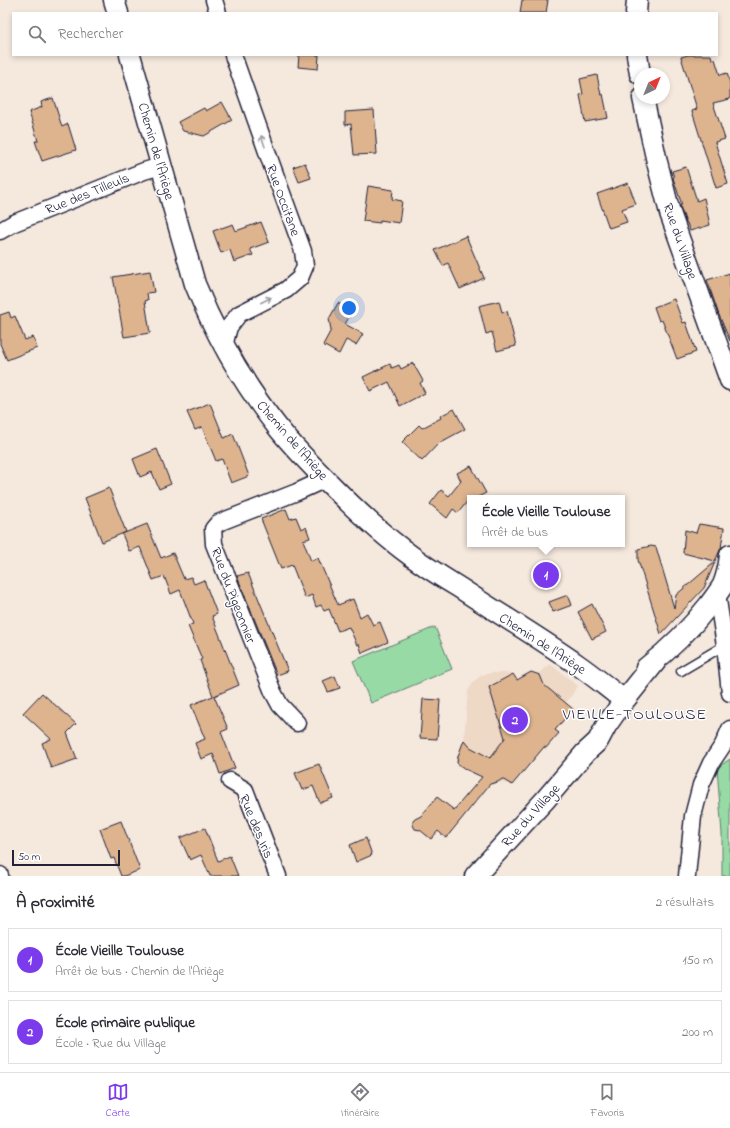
<!DOCTYPE html>
<html lang="fr">
<head>
<meta charset="utf-8">
<style>
	:root { --surface:#fff; --page:#f7f7f7; --text:#2b2b33; --muted:#7c7c81; --line:#e1e1e2; --accent:#7c3aed }
	body { margin:0; font-family:"Indie Flower",sans-serif; background:var(--page); color:var(--text) }
	.compass { position:absolute; left:634px; top:68px; width:36px; height:36px; border-radius:50%; background:var(--surface); box-shadow:0 2px 6px #0003; rotate:43deg }
	.scale { position:absolute; left:12px; bottom:10px; width:108px; box-sizing:border-box; padding-left:4px; border:2px solid #22223b; border-top:0; font-size:11px; line-height:14px; white-space:nowrap; color:#22223b; -webkit-text-stroke:3px #fff; paint-order:stroke }
	.you { position:absolute; left:349px; top:308px; width:14px; height:14px; margin:-10px; border:3px solid #fff; border-radius:50%; background:#1a73e8; box-shadow:0 0 0 6px #1a73e833 }
	.badge { display:grid; place-items:center; width:26px; height:26px; border-radius:50%; background:var(--accent); color:#fff; font-size:13px; font-weight:700 }
	.pin { position:absolute; translate:-50% -50%; border:2px solid #fff; box-shadow:0 1px 4px #0006 }
	.popup { position:absolute; left:467px; top:495px; width:158px; height:52px; box-sizing:border-box; display:grid; place-content:center; border-radius:0px; background:var(--surface); filter:drop-shadow(0 1px 3px #0005); font-size:13px; white-space:nowrap; color:var(--muted) }
	.popup b { font-size:15px; color:var(--text) }
	.popup::after { content:''; position:absolute; left:50%; top:100%; margin-left:-8px; border:8px solid transparent; border-top-color:var(--surface) }
	.list { margin:0; padding:0; list-style:none }
	h2 { display:flex; justify-content:space-between; align-items:center; height:52px; margin:0; padding:0 16px; font-size:17px }
	h2 small { font-size:13px; font-weight:400; color:var(--muted) }
	.list li { display:grid; grid-template-columns:26px 1fr auto; gap:12px; align-items:center; box-sizing:border-box; height:64px; margin:0 8px 8px; padding:0 8px; border:1px solid var(--line); border-radius:0px }
	.list b { display:block; font-size:15px; white-space:nowrap }
	.list p { margin:0; font-size:13px; white-space:nowrap; color:var(--muted) }
	.list em { font-size:13px; font-style:normal; color:var(--muted) }
	.icon { flex:none; width:22px; height:22px; fill:none; stroke:currentColor; stroke-width:2; stroke-linecap:round; stroke-linejoin:round }
	.map { position:relative; flex:none; width:730px; height:876px; overflow:hidden }
	.search { position:absolute; background:var(--surface); box-shadow:0 2px 6px #0003; left:12px; right:12px; top:12px; height:44px; display:flex; align-items:center; gap:10px; box-sizing:border-box; padding:0 14px; border-radius:0px; color:var(--muted); font-size:15px }
	.sheet { height:196px; background:var(--surface) }
	nav { display:flex; justify-content:space-around; align-items:center; box-sizing:border-box; height:56px; border-top:1px solid var(--line); background:var(--surface); font-size:11px; color:var(--muted) }
	nav a { display:grid; justify-items:center; gap:2px }
	nav .on { color:var(--accent) }
	.map>svg:first-child { display:block }
</style>
</head>
<body>
<div class="map">
<svg width="730" height="876" viewBox="0 0 730 876">
	<rect width="100%" height="100%" fill="#f5e8dd"/>
	<filter id="ink" filterUnits="userSpaceOnUse"><feTurbulence type="fractalNoise" baseFrequency=".025" numOctaves="2"/><feDisplacementMap in="SourceGraphic" scale="8" xChannelSelector="R" yChannelSelector="G"/><feConvolveMatrix kernelMatrix="1 2 1 2 8 2 1 2 1" color-interpolation-filters="sRGB"/></filter>
	<g filter="url(#ink)">
		<path fill="#eed8c6" d="M 550,664 L 578,686 L 566,703 L 573,709 L 556,730 L 559,733 L 546,748 L 543,747 L 512,785 L 498,782 L 492,783 L 485,781 L 479,775 L 458,766 L 456,761 L 464,740 L 468,691 L 474,681 L 482,675 L 492,673 L 505,673 L 513,674 L 517,680 L 524,677 L 531,672 L 538,674 Z"/>
		<g fill="#98daa5" stroke="#5d7e70">
			<path d="M 435,627 L 452,669 L 371,703 L 353,661 Z"/>
			<path d="M 730,759 L 730,876 L 722,876 L 722,834 L 717,768 Z"/>
		</g>
		<g fill="#deb48f" stroke="#22223b">
			<path d="M 522,0 L 548,0 L 546,13 L 520,13 Z"/>
			<path d="M 299,55 L 319,55 L 318,69 L 298,67 Z"/>
			<path d="M 688,55 L 711,55 L 712,59 L 715,59 L 720,75 L 727,73 L 730,83 L 730,99 L 713,103 L 725,139 L 715,142 L 728,184 L 716,188 L 692,111 L 697,109 L 681,57 Z"/>
			<path d="M 597,75 L 601,95 L 603,94 L 608,118 L 585,122 L 580,95 L 583,94 L 580,79 Z"/>
			<path d="M 53,98 L 62,127 L 68,124 L 76,150 L 42,161 L 35,141 L 38,141 L 29,112 L 42,107 L 41,102 Z"/>
			<path d="M 222,102 L 232,120 L 204,136 L 183,131 L 178,122 L 204,108 L 206,111 Z"/>
			<path d="M 374,110 L 377,154 L 354,155 L 351,124 L 345,125 L 345,112 Z"/>
			<path d="M 305,163 L 311,178 L 299,182 L 293,167 Z"/>
			<path d="M 686,167 L 697,201 L 704,198 L 710,225 L 690,231 L 687,223 L 686,223 L 680,206 L 680,205 L 682,205 L 673,178 L 674,177 L 672,171 Z"/>
			<path d="M 628,183 L 636,204 L 622,209 L 627,222 L 609,228 L 597,194 Z"/>
			<path d="M 368,186 L 393,190 L 392,199 L 402,201 L 399,223 L 380,220 L 380,223 L 363,221 Z"/>
			<path d="M 261,222 L 269,242 L 250,249 L 253,255 L 234,262 L 230,250 L 221,253 L 213,231 L 233,224 L 236,231 Z"/>
			<path d="M 466,236 L 484,278 L 460,289 L 448,263 L 443,266 L 435,250 Z"/>
			<path d="M 150,271 L 154,292 L 147,293 L 148,300 L 145,301 L 150,333 L 124,337 L 113,277 Z"/>
			<path d="M 730,273 L 730,341 L 719,315 L 707,280 Z"/>
			<path d="M 674,299 L 683,323 L 686,322 L 696,352 L 677,359 L 662,320 L 659,321 L 654,307 Z"/>
			<path d="M 499,301 L 502,312 L 507,311 L 516,346 L 497,351 L 492,332 L 486,334 L 479,306 Z"/>
			<path d="M 338,303 L 353,311 L 345,324 L 363,334 L 356,345 L 346,340 L 339,354 L 323,345 L 331,330 L 329,319 Z"/>
			<path d="M 9,312 L 11,318 L 15,316 L 25,340 L 33,337 L 37,348 L 7,360 L 0,344 L 0,315 Z"/>
			<path d="M 413,363 L 423,381 L 420,383 L 425,393 L 400,406 L 389,382 L 370,391 L 363,377 L 390,364 L 392,368 L 399,365 L 401,369 Z"/>
			<path d="M 210,403 L 224,438 L 233,434 L 249,476 L 231,483 L 222,459 L 216,461 L 202,427 L 195,430 L 187,412 Z"/>
			<path d="M 454,409 L 465,429 L 439,443 L 422,461 L 402,442 L 419,425 L 422,428 L 441,418 L 440,416 Z"/>
			<path d="M 157,449 L 171,484 L 159,489 L 152,472 L 140,477 L 133,459 Z"/>
			<path d="M 471,466 L 486,493 L 476,498 L 470,498 L 458,513 L 453,509 L 447,518 L 430,504 L 441,490 L 449,496 L 461,481 L 457,473 Z"/>
			<path d="M 109,488 L 126,532 L 102,542 L 85,498 Z"/>
			<path d="M 286,509 L 290,519 L 296,517 L 301,529 L 306,527 L 310,538 L 303,540 L 311,561 L 318,558 L 338,605 L 353,599 L 360,617 L 367,613 L 373,625 L 380,622 L 388,642 L 362,653 L 359,644 L 357,645 L 349,627 L 338,631 L 329,609 L 324,611 L 321,605 L 316,607 L 312,595 L 305,598 L 292,565 L 281,569 L 261,519 Z"/>
			<path d="M 147,524 L 161,558 L 173,553 L 184,579 L 191,577 L 194,584 L 204,580 L 217,614 L 212,616 L 239,685 L 214,696 L 228,729 L 221,732 L 235,768 L 220,774 L 213,754 L 201,759 L 195,743 L 205,739 L 191,705 L 213,696 L 200,660 L 202,659 L 188,626 L 193,624 L 180,590 L 171,594 L 164,576 L 153,580 L 140,547 L 129,551 L 122,534 Z"/>
			<path d="M 699,524 L 724,528 L 721,548 L 715,561 L 683,553 L 685,530 L 696,533 Z"/>
			<path d="M 651,546 L 656,547 L 674,608 L 676,595 L 715,562 L 704,588 L 661,634 L 638,560 L 638,549 Z"/>
			<path d="M 248,573 L 288,671 L 277,675 L 237,576 Z"/>
			<path d="M 568,595 L 572,605 L 553,612 L 549,602 Z"/>
			<path d="M 592,604 L 606,632 L 592,639 L 578,612 Z"/>
			<path d="M 531,672 L 540,675 L 544,685 L 573,709 L 555,730 L 559,733 L 546,748 L 544,747 L 512,785 L 502,779 L 498,782 L 490,784 L 446,838 L 438,831 L 431,839 L 420,830 L 415,829 L 413,825 L 413,821 L 415,819 L 421,816 L 437,797 L 454,810 L 482,777 L 465,769 L 457,763 L 458,756 L 464,740 L 470,747 L 490,758 L 505,738 L 489,687 L 513,674 L 517,680 Z"/>
			<path d="M 335,676 L 340,688 L 328,692 L 323,681 Z"/>
			<path d="M 42,693 L 76,724 L 67,733 L 77,759 L 51,768 L 42,743 L 51,739 L 23,713 Z"/>
			<path d="M 423,699 L 440,700 L 437,739 L 420,738 Z"/>
			<path d="M 319,764 L 333,798 L 320,803 L 313,786 L 302,790 L 295,773 Z"/>
			<path d="M 121,821 L 140,870 L 124,876 L 121,876 L 114,858 L 111,859 L 100,829 Z"/>
			<path d="M 205,828 L 218,861 L 230,856 L 238,876 L 210,876 L 201,855 L 190,860 L 180,838 Z"/>
			<path d="M 366,838 L 372,855 L 356,862 L 350,845 Z"/>
		</g>
		<g fill="none" stroke-linecap="round" stroke-linejoin="round">
			<g stroke="#22223b" stroke-width="11">
				<path id="service" d="M 681,671 L 725,645"/>
			</g>
			<g stroke="#22223b" stroke-width="19">
				<g id="minor">
					<path d="M 214,0 L 218,13"/>
					<path d="M 0,231 L 14,223 L 144,171 L 161,166"/>
					<path d="M 224,346 L 229,327 L 239,314 L 286,290 L 300,278 L 305,266 L 303,251 L 271,163 L 233,55"/>
					<path d="M 717,594 L 725,645 L 730,693"/>
					<path d="M 297,723 L 280,705 L 273,692 L 214,544 L 213,529 L 218,523 L 297,492 L 319,482 L 324,478"/>
					<path d="M 230,781 L 245,790 L 278,876"/>
					<path d="M 0,875 L 0,876"/>
					<path d="M 687,876 L 693,816 L 701,785 L 711,763 L 723,745 L 730,729"/>
				</g>
			</g>
			<g stroke="#22223b" stroke-width="23">
				<g id="tertiary">
					<path d="M 114,0 L 118,13"/>
					<path d="M 636,13 L 637,0"/>
					<path d="M 130,55 L 195,284 C 216,336 244,385 279,429 C 296,450 315,469 333,487 C 355,509 377,530 402,549 C 420,563 440,576 460,588 C 499,614 540,638 578,665 C 594,676 609,689 624,700"/>
					<path d="M 637,55 L 640,74"/>
					<path d="M 643,98 L 657,162 L 670,213 L 730,380"/>
					<path d="M 646,668 C 669,650 691,628 709,605 C 714,598 719,592 723,585 C 727,575 729,565 730,555"/>
					<path d="M 475,876 L 545,800 L 585,753 L 598,741 L 606,726 L 620,706 L 656,661"/>
				</g>
			</g>
			<use href="#service" stroke="#fff" stroke-width="8"/>
			<use href="#minor" stroke="#fff" stroke-width="16"/>
			<use href="#tertiary" stroke="#fff" stroke-width="20"/>
		</g>
		<defs><path id="oneway-shaft" d="M-6 0H5M1.5-3L5.5 0L1.5 3" fill="none" stroke-width="1.6" stroke-linecap="round" stroke-linejoin="round"/></defs>
		<g stroke="#9c9ca7">
			<use href="#oneway-shaft" transform="translate(263 141) rotate(-109)"/>
			<use href="#oneway-shaft" transform="translate(266 300) rotate(-27)"/>
		</g>
	</g>
	<g text-anchor="middle" stroke-width="3" stroke-linejoin="round" paint-order="stroke">
		<g font-size="14" fill="#22223b" stroke="#fff">
			<text transform="translate(157 151) rotate(74)" y="5">Chemin de l'Ariège</text>
			<text transform="translate(87 193) rotate(-22)" y="5">Rue des Tilleuls</text>
			<text transform="translate(284 200) rotate(70)" y="5">Rue Occitane</text>
			<text transform="translate(681 241) rotate(71)" y="5">Rue du Village</text>
			<text transform="translate(293 440) rotate(49)" y="5">Chemin de l'Ariège</text>
			<text transform="translate(234 595) rotate(69)" y="5">Rue du Pigeonnier</text>
			<text transform="translate(543 643) rotate(33)" y="5">Chemin de l'Ariège</text>
			<text transform="translate(530 815) rotate(-48)" y="5">Rue du Village</text>
			<text transform="translate(257 826) rotate(67)" y="5">Rue des Iris</text>
		</g>
		<g font-size="16" letter-spacing="1" fill="#22223b" stroke="#fff">
			<text x="635" y="719">VIEILLE-TOULOUSE</text>
		</g>
	</g>
</svg>
<svg class="compass" viewBox="-18 -18 36 36"><path d="M0-13l5 13h-10z" fill="#e53935"/><path d="M0 13l5-13h-10z" fill="#7c7c81"/></svg>
<div class="scale">50 m</div>
<div class="you"></div>
<div class="pin badge" style="left:546px;top:575px">1</div>
<div class="popup"><b>École Vieille Toulouse</b>Arrêt de bus</div>
<div class="pin badge" style="left:515px;top:720px">2</div>
<div class="search"><svg class="icon" aria-label="search" viewBox="0 0 24 24"><circle cx="10" cy="10" r="6"/><path d="M15 15l6 6"/></svg>Rechercher</div>
</div>
<section class="sheet">
<h2>À proximité<small>2 résultats</small></h2>
<ul class="list">
<li><span class="badge">1</span><div><b>École Vieille Toulouse</b><p>Arrêt de bus · Chemin de l'Ariège</p></div><em>150 m</em></li>
<li><span class="badge">2</span><div><b>École primaire publique</b><p>École · Rue du Village</p></div><em>200 m</em></li>
</ul>
</section>
<nav>
<a class="on"><svg class="icon" aria-label="map" viewBox="0 0 24 24"><path d="M3 6l6-2 6 2 6-2v14l-6 2-6-2-6 2zM9 4v14M15 6v14"/></svg>Carte</a>
<a><svg class="icon" aria-label="directions" viewBox="0 0 24 24"><path d="M12 3l9 9-9 9-9-9zM9 14v-3h6M13 9l2 2-2 2"/></svg>Itinéraire</a>
<a><svg class="icon" aria-label="saved" viewBox="0 0 24 24"><path d="M7 4h10v16l-5-4-5 4z"/></svg>Favoris</a>
</nav>
</body>
</html>
